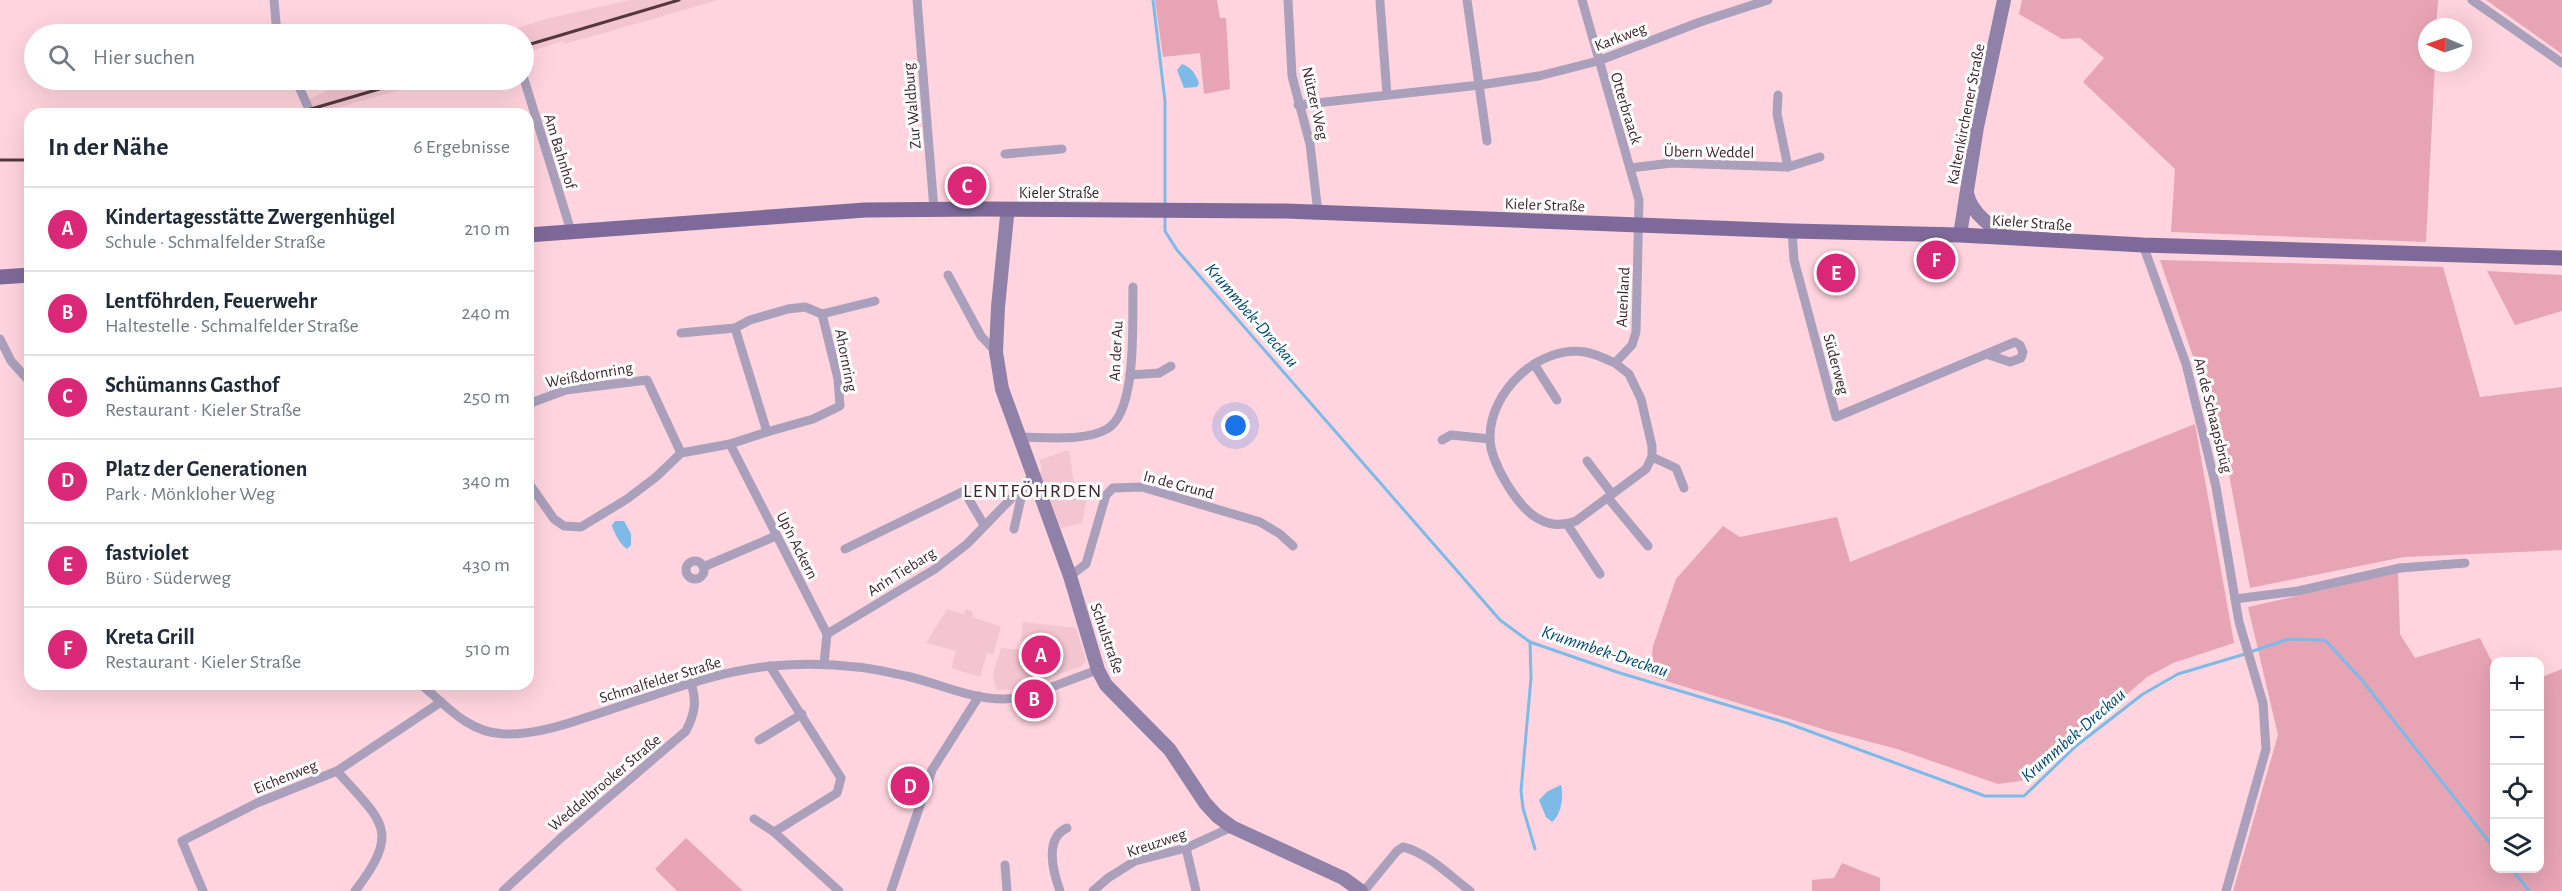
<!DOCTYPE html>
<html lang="de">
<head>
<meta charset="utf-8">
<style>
	:root { --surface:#fff; --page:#f6f6f7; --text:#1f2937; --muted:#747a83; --line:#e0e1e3; --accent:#db2777 }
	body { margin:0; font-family:"Alegreya Sans",sans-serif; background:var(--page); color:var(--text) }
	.controls { position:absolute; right:18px; bottom:18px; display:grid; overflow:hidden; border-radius:12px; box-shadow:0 6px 24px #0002 }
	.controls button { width:54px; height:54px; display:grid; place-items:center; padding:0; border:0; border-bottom:2px solid var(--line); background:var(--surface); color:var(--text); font:30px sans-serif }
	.compass { position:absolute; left:2418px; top:18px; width:54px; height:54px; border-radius:50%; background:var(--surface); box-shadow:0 6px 24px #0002; rotate:272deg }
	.you { position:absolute; left:1236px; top:426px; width:21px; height:21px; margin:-15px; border:4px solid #fff; border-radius:50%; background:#1a73e8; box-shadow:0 0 0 9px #1a73e833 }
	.badge { display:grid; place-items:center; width:39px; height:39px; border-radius:50%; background:var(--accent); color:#fff; font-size:20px; font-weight:700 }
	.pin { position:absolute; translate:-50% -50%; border:3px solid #fff; box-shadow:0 2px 6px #0006 }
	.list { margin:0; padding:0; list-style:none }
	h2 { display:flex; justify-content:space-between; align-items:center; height:78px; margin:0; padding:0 24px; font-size:26px }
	h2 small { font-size:20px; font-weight:400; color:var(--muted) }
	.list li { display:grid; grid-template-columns:39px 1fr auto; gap:18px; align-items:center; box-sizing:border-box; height:84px; padding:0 24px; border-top:2px solid var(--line) }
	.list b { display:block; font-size:22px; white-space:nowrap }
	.list p { margin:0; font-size:20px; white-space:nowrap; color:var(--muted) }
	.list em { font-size:20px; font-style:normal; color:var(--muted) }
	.icon { flex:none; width:33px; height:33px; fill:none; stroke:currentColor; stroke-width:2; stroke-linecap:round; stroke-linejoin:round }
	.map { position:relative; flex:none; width:2562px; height:891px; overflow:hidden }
	.search { position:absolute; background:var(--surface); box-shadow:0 6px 24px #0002; left:24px; top:24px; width:510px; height:66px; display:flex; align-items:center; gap:15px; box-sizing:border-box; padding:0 21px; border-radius:33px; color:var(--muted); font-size:22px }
	.panel { position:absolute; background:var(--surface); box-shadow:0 6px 24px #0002; left:24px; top:108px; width:510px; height:582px; border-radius:18px }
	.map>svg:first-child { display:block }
</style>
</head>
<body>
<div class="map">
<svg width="2562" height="891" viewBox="0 0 2562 891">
	<rect width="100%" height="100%" fill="#ffd4de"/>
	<g fill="#f3c5d0">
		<path d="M 630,0 L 718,0 L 611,31 L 564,44 L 563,41 L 524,53 L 524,34 L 497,34 L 550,18 Z"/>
		<path d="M 352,80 L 434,80 L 316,114 L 309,99 Z"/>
		<path d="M 1069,450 L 1074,484 L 1089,489 L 1082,523 L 1061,528 L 1040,475 L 1042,467 L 1039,460 Z"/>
		<path d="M 947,609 L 964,614 L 966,609 L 972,611 L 973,617 L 1001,627 L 993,655 L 987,653 L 980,677 L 951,668 L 956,651 L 926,643 Z"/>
		<path d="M 1023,622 L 1076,628 L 1086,660 L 1082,666 L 1015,689 L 996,690 L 993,675 L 1001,648 L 1020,650 Z"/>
	</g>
	<g fill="#e7a4b5">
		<path d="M 1155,0 L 1217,0 L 1220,18 L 1226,18 L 1230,89 L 1204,94 L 1200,53 L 1163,57 Z"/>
		<path d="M 2022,0 L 2438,0 L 2436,27 L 2427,27 L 2427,63 L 2435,63 L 2426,242 L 2171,232 L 2175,169 L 2083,82 L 2104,58 L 2080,38 L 2062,39 L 2019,14 Z"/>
		<path d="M 2486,0 L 2562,0 L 2562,54 Z"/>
		<path d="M 2160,260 L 2443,267 L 2480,397 L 2562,387 L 2562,550 L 2404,557 L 2250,588 L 2224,447 Z"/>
		<path d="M 2487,271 L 2562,275 L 2562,311 L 2515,325 Z"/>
		<path d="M 2195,424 L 2234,643 L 2173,663 L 2147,677 L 2042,768 L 2021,781 L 1998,784 L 1897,749 L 1829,731 L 1650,676 L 1653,646 L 1676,579 L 1723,526 L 1740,537 L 1837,517 L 1850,562 Z"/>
		<path d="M 2398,573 L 2400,634 L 2415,658 L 2480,638 L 2494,666 L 2494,868 L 2540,868 L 2540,678 L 2562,669 L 2562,891 L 2233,891 L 2278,735 L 2248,607 Z"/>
		<path d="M 686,838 L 743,891 L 677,891 L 655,869 Z"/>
		<path d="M 1842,863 L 1880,878 L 1880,891 L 1812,891 L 1812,880 L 1834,878 Z"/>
	</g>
	<g fill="#7ebae7">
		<path d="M 1182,64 C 1192,68 1195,73 1199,83 L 1197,87 L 1184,88 L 1177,70 Z"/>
		<path d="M 615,521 L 624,521 L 631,534 L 631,545 L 627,549 C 621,546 613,531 612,525 Z"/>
		<path d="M 1561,785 C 1564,797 1561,815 1552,822 L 1546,817 L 1539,800 L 1548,791 Z"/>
	</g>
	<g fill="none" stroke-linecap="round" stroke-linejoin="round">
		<g stroke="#7ebae7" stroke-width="3">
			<path d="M 1153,0 L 1165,101 L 1165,204"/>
			<path d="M 1165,214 L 1165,231 L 1177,250 L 1500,620 L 1530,642 L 1620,673 L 1787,723 L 1985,796 L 2024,796 L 2076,746 L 2143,694 L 2178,674 L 2245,654"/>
			<path d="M 1530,642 L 1531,678 L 1521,791 L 1523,808 L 1535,849"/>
			<path d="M 2253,651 L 2289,639 L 2325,640 L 2361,679 L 2494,848"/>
			<path d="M 2511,868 L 2529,891"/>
		</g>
		<g stroke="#aaa0bb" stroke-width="9">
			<path d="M 274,0 L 277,34"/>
			<path d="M 917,0 L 934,209"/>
			<path d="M 1288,0 L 1292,76 L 1310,144 L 1318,213"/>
			<path d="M 1467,0 L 1487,141"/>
			<path d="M 1582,0 L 1639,200 L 1636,332 L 1632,345 L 1615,363 C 1606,359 1596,354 1585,352 C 1539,345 1490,391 1490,437 C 1489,461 1519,511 1541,520 C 1552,526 1565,525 1576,521 L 1646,469 L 1652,457 L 1652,446 L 1641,399 L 1629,374 L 1615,363"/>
			<path d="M 2472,0 L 2562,63"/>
			<path d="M 1380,2 L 1387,95"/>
			<path d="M 524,79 L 571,231"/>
			<path d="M 296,80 L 311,114"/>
			<path d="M 1778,95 L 1777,114 L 1788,167"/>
			<path d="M 1298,105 L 1480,85 L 1539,76 L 1598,61 L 1700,22 L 1768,0"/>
			<path d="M 1005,154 L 1062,149"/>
			<path d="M 1630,168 L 1672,163 L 1788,167 L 1820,157"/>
			<path d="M 1792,231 L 1794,260 L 1836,417 L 2015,342 L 2020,345 L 2023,352 L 2021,358 L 2010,362 L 1986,354"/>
			<path d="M 2143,245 L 2186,364 L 2216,487 L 2239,622 L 2263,703 L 2266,749 L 2226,891"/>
			<path d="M 948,275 L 981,336 L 996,352"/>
			<path d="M 681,333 L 735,328"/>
			<path d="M 0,339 L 11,361 L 30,382"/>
			<path d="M 1534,364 L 1557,400"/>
			<path d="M 1130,375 L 1159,373 L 1171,366"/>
			<path d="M 528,404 L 566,390 L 647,380 L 681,453"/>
			<path d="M 767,432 L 813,419 L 840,406 L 838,379 L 822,314"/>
			<path d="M 1019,437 C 1043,437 1085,442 1107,429 C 1138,411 1132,319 1133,287"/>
			<path d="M 1442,440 L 1451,435 L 1490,439"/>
			<path d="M 730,444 L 827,634 L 824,664"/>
			<path d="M 1652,457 L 1676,468 L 1684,488"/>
			<path d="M 1587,461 L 1612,494"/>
			<path d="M 528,482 L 554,519 L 564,526 L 581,527 L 627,499 L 656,477 L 681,453 L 730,444 L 767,432 L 735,328 L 750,320 L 788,309 L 805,307 L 822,314 L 875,301"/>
			<path d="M 1608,498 L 1648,546"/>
			<path d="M 1567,524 L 1600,574"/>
			<path d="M 1014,529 L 1024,485"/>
			<path d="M 845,549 L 964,491 L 984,525"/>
			<circle cx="695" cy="570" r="9"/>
			<path d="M 703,567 L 776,536"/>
			<path d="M 1070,576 L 1086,564 L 1106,495 L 1113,488 L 1142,487 L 1260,522 L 1280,534 L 1293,546"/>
			<path d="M 2235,599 L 2298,591 L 2400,568 L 2465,563"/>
			<path d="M 827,634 L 935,569 L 967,544 L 1034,475"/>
			<path d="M 770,666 L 841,778 L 837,793 L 774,832 L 839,891"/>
			<path d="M 421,684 C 446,706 469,733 504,734 C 536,735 567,724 597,714 C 654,696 711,672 771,666 C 816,662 862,665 906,676 C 938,683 970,699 1003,699 C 1029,699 1072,678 1098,670"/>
			<path d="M 759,740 L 802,714"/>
			<path d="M 337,771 C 382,822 402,830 355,891"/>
			<path d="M 754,819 L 774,832"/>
			<path d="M 1186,848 L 1196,891"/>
			<path d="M 1005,865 L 1007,891"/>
			<path d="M 203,891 L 182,841 L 257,803 L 337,771 L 441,702"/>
			<path d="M 503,891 L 561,838 L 686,731 C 695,713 697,702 691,683"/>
			<path d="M 891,891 L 932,770 L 979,696"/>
			<path d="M 1060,891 C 1053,872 1044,838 1067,828"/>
			<path d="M 1093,891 L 1108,878 L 1135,861 L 1186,848 L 1232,827"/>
			<path d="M 1364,891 L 1397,851 L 1403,847 C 1428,853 1450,876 1470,891"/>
		</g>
		<g stroke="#9081a8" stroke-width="14">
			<path d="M 1967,193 C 1971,213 1993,230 2011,237"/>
			<path d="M 1006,209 L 1007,216 L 998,307 L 996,352 L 1002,389 L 1070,576 L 1098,670 L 1106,685 L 1170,750 L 1205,803 L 1217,816 L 1232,827 L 1343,878 L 1361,891"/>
			<path d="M 1960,235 L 1977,127 L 2004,0"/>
		</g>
		<g stroke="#7d6a9a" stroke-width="15">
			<path d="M 528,235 L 865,210 L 985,209 L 1286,211 L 1792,231 L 1960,235 L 2143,245 L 2562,258"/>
			<path d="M 0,277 L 30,275"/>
		</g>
		<g stroke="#53383f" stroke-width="3">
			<path d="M 524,46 L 679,0"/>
			<path d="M 294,114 L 410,80"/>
			<path d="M 0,160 L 30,160"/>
		</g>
	</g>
	<g text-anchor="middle" stroke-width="6" stroke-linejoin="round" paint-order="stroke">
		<g font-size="16" fill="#40262d" stroke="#fff">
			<text transform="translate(1620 36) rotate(-21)" y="6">Karkweg</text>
			<text transform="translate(1316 103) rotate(77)" y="6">Nützer Weg</text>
			<text transform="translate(911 106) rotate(-95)" y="6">Zur Waldburg</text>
			<text transform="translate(1627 108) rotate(73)" y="6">Otterbraack</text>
			<text transform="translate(1965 114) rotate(-79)" y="6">Kaltenkirchener Straße</text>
			<text transform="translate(561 151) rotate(73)" y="6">Am Bahnhof</text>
			<text transform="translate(1709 151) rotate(1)" y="6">Übern Weddel</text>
			<text x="1059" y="198">Kieler Straße</text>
			<text transform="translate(1545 204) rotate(2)" y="6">Kieler Straße</text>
			<text transform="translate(2032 222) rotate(4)" y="6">Kieler Straße</text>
			<text transform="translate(1622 297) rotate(-87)" y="6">Auenland</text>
			<text transform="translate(1115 351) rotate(-87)" y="6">An der Au</text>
			<text transform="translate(847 360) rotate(79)" y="6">Ahornring</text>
			<text transform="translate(1837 364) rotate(75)" y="6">Süderweg</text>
			<text transform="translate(589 374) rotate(-10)" y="6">Weißdornring</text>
			<text transform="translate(2214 415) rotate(76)" y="6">An de Schaapsbrüg</text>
			<text transform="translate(1179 484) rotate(15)" y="6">In de Grund</text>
			<text transform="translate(798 545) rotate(63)" y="6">Up'n Ackern</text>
			<text transform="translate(901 571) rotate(-32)" y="6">An'n Tiebarg</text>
			<text transform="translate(1108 638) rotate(71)" y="6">Schulstraße</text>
			<text transform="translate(660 679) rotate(-17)" y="6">Schmalfelder Straße</text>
			<text transform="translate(285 776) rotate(-22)" y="6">Eichenweg</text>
			<text transform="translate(604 782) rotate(-40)" y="6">Weddelbrooker Straße</text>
			<text transform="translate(1156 842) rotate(-18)" y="6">Kreuzweg</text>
		</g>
		<g font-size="18" font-style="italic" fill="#004a74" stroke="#fff">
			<text transform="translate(1252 315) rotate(49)" y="6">Krummbek-Dreckau</text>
			<text transform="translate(1605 651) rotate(18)" y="6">Krummbek-Dreckau</text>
			<text transform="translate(2073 735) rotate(-41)" y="6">Krummbek-Dreckau</text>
		</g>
		<g font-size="20" letter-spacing="1.5" fill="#40262d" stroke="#fff">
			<text x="1033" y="497">LENTFÖHRDEN</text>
		</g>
	</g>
</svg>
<div class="controls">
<button>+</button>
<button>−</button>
<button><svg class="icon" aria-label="locate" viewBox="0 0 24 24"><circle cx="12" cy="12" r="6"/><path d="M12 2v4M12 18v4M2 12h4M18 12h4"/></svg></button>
<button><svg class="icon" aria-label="layers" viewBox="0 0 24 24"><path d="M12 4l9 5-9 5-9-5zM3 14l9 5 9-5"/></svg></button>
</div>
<svg class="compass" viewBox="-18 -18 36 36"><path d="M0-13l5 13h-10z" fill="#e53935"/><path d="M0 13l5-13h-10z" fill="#747a83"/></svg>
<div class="you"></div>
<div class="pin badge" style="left:1041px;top:655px">A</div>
<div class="pin badge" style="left:1034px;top:699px">B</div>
<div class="pin badge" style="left:967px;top:186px">C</div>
<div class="pin badge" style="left:910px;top:786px">D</div>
<div class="pin badge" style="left:1836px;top:273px">E</div>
<div class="pin badge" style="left:1936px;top:260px">F</div>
<div class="search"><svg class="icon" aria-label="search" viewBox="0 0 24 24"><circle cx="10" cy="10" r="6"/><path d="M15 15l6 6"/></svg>Hier suchen</div>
<section class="panel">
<h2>In der Nähe<small>6 Ergebnisse</small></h2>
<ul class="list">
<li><span class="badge">A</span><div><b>Kindertagesstätte Zwergenhügel</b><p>Schule · Schmalfelder Straße</p></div><em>210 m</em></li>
<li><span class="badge">B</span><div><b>Lentföhrden, Feuerwehr</b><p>Haltestelle · Schmalfelder Straße</p></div><em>240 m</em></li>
<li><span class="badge">C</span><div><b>Schümanns Gasthof</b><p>Restaurant · Kieler Straße</p></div><em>250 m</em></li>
<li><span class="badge">D</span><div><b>Platz der Generationen</b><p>Park · Mönkloher Weg</p></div><em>340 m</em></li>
<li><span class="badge">E</span><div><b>fastviolet</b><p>Büro · Süderweg</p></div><em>430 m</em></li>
<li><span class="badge">F</span><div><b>Kreta Grill</b><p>Restaurant · Kieler Straße</p></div><em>510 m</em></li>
</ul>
</section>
</div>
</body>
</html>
